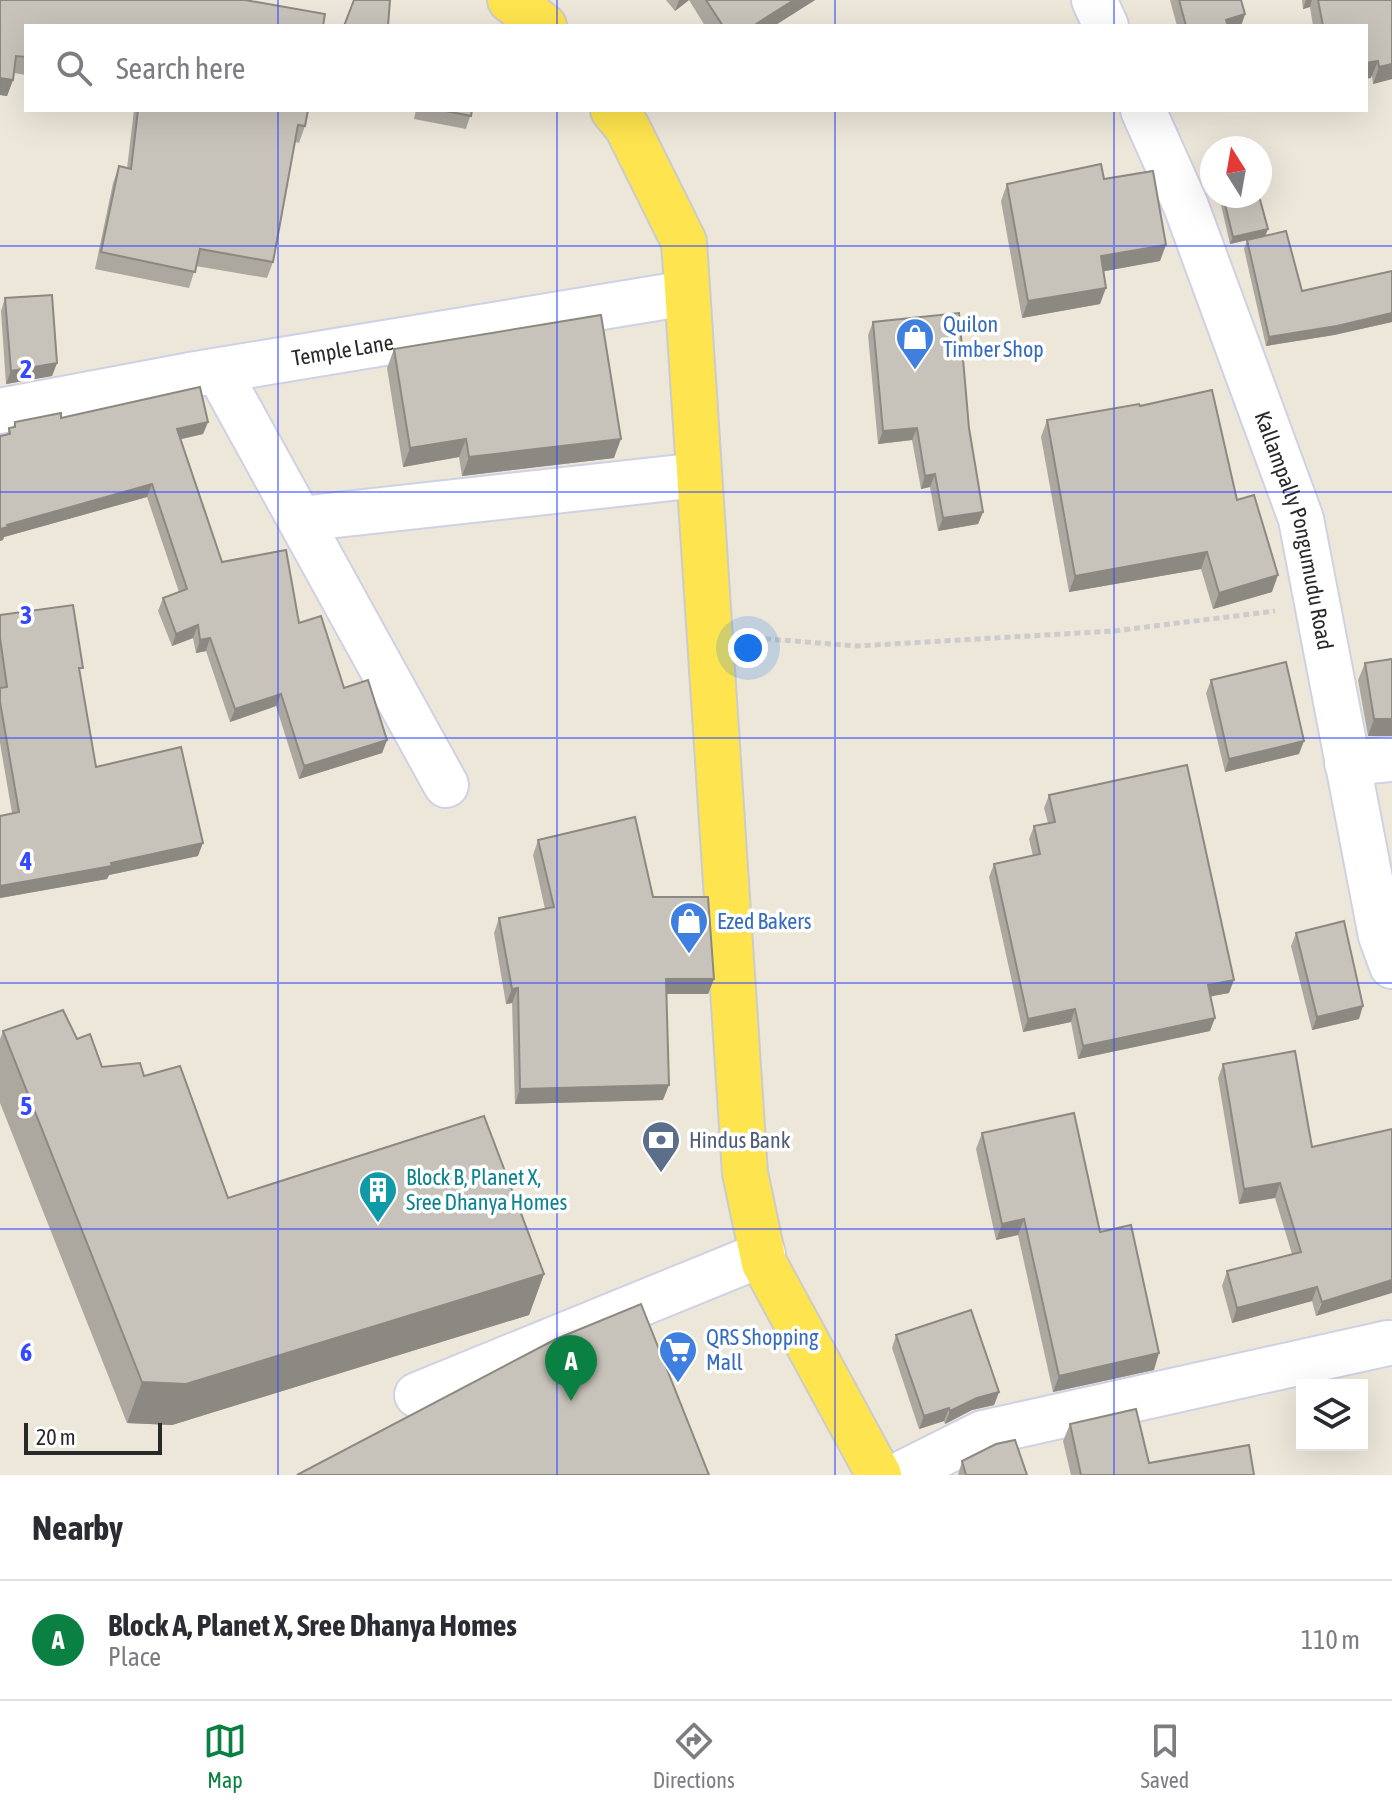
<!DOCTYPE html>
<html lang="en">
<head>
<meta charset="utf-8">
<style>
	:root { --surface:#fff; --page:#f7f7f7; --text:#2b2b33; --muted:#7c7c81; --line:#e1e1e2; --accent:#0b8043 }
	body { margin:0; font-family:"Asap Condensed",sans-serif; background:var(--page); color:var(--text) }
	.controls { position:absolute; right:24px; bottom:24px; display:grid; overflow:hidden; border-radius:0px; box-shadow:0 8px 32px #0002 }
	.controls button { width:72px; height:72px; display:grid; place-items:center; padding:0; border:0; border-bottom:2px solid var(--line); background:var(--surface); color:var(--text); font:40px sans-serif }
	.compass { position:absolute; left:1200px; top:136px; width:72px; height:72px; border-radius:50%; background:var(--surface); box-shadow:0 8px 32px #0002; rotate:349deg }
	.scale { position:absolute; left:24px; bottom:20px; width:138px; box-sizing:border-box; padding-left:8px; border:4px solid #292929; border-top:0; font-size:22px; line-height:28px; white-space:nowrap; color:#292929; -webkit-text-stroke:6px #fff; paint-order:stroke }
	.you { position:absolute; left:748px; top:648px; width:28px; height:28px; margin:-20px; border:6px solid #fff; border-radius:50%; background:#1a73e8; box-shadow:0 0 0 12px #1a73e833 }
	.badge { display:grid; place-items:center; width:52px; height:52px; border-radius:50%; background:var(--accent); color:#fff; font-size:26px; font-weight:700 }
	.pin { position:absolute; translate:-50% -66px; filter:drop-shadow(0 2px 4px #0008) }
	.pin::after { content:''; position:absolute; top:42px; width:28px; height:24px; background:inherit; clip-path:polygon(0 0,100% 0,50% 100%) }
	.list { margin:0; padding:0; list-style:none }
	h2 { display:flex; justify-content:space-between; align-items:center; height:104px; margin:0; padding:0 32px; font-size:34px }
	h2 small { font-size:26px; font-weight:400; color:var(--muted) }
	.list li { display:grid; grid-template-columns:52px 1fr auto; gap:24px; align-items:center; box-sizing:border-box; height:120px; padding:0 32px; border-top:2px solid var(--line) }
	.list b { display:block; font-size:30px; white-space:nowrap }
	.list p { margin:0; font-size:26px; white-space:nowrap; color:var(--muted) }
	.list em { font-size:26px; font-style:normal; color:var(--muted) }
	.icon { flex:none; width:44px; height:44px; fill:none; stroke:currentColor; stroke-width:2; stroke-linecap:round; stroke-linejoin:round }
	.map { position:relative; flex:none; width:1392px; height:1475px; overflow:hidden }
	.search { position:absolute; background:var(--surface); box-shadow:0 8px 32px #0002; left:24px; right:24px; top:24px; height:88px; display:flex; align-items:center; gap:20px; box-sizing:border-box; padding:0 28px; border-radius:0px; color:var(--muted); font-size:30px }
	.sheet { height:224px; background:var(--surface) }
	nav { display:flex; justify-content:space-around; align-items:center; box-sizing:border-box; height:112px; border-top:2px solid var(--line); background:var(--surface); font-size:22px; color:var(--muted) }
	nav a { display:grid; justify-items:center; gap:4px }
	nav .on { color:var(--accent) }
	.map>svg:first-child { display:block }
</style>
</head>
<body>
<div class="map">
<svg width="1392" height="1475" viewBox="0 0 1392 1475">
	<rect width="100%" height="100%" fill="#ede7da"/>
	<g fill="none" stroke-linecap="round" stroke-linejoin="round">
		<g stroke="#cfd1e4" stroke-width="48">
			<g id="minor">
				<path d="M 1094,0 L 1106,26"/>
				<path id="s1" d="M 1143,110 L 1186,206 L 1301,519 L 1381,936 L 1392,966"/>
				<path d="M 218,371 L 446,785"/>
				<path id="s2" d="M 0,411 L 190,375 L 687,293"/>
				<path d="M 300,519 L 699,475"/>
				<path d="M 1347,763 L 1392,759"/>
				<path d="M 417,1395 L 763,1254"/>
				<path d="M 899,1475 L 983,1433 L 1388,1343"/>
			</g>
		</g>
		<g stroke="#ccc" stroke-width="48">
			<g id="major">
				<path d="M 510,0 L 544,26"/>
				<path d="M 613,110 L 627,127 L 684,242 L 745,1173 L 764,1263 L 879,1475"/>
			</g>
		</g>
		<path stroke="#ccc" stroke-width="5" stroke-dasharray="6 4" stroke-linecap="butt" d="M 755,638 L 857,646 L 1114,631 L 1275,611"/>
		<use href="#minor" stroke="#fff" stroke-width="44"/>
		<use href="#major" stroke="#fee44e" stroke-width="44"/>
	</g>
	<g fill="#aca8a0">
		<path d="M 0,0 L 26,26 L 26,75 L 14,73 L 13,80 L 7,96 L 0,95 Z"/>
		<path d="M 666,0 L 689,0 L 675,11 Z"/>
		<path d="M 689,0 L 815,0 L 774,26 L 705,26 Z"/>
		<path d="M 1170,0 L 1241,0 L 1245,14 L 1241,26 L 1177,26 Z"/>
		<path d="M 1302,0 L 1392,0 L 1392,79 L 1373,84 L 1366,26 L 1313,26 L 1310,7 L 1303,9 Z"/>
		<path d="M 134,110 L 308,110 L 305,126 L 299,143 L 295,142 L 273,262 L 267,278 L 196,266 L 189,288 L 95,269 L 113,183 L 119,166 L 127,168 Z"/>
		<path d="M 416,110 L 472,110 L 466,129 L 414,119 Z"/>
		<path d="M 1104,179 L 1160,261 L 1103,271 L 1100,304 L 1022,318 L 1001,201 L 1007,184 Z"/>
		<path d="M 1219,196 L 1259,196 L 1268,229 L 1265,236 L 1302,291 L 1392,271 L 1392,322 L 1334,335 L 1266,346 L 1244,249 L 1247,240 L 1230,244 Z"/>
		<path d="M 5,298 L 57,363 L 52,376 L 6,384 L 1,311 Z"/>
		<path d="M 873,322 L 969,428 L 983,512 L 978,524 L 938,531 L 930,487 L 921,489 L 912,440 L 878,444 L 868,335 Z"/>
		<path d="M 394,349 L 614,458 L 462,476 L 459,457 L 403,467 L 387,368 Z"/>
		<path d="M 1140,406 L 1237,500 L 1272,592 L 1213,609 L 1201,569 L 1069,592 L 1041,437 L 1047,420 Z"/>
		<path d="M 61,418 L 208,422 L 203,434 L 181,439 L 222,562 L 299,623 L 344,688 L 387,740 L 382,753 L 299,779 L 276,706 L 230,722 L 206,651 L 196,653 L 193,638 L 172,646 L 158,611 L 163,598 L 179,592 L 147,497 L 4,537 L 3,540 L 0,541 L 0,436 L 7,435 L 9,428 L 13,427 L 15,422 Z"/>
		<path d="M 0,615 L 80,675 L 96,767 L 198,856 L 109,875 L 107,879 L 0,898 L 0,816 L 12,813 L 0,743 Z"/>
		<path d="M 1365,663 L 1392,736 L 1368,736 L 1358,680 Z"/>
		<path d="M 1211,680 L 1299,754 L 1225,772 L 1206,693 Z"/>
		<path d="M 1049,795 L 1229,993 L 1210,996 L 1210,1031 L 1078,1059 L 1071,1022 L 1023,1032 L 989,877 L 994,864 L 1033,856 L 1029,839 L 1034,826 L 1048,823 L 1044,808 Z"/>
		<path d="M 538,840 L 653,897 L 714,979 L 708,994 L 666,994 L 663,1100 L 515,1104 L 512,1003 L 506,1004 L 494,933 L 499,918 L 545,909 L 533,855 Z"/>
		<path d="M 1296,933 L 1359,1019 L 1312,1030 L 1291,946 Z"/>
		<path d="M 3,1031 L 77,1039 L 102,1067 L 144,1076 L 228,1198 L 544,1274 L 529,1315 L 172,1425 L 127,1423 L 0,1103 L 0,1039 Z"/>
		<path d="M 1223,1064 L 1312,1147 L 1392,1129 L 1316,1316 L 1312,1301 L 1232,1323 L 1222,1286 L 1227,1271 L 1292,1254 L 1275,1198 L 1239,1204 L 1218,1078 Z"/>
		<path d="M 982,1133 L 1100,1232 L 1154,1370 L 1053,1392 L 1018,1235 L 996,1240 L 976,1149 Z"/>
		<path d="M 896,1335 L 999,1392 L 994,1405 L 972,1410 L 945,1424 L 944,1421 L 919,1429 L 892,1348 Z"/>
		<path d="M 1070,1424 L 1149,1463 L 1254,1475 L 1071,1475 L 1063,1441 Z"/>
		<path d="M 962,1461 L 1027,1475 L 958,1475 Z"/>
	</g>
	<g fill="#8c8882">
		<path d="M 679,0 L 689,0 L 675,11 Z"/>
		<path d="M 794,0 L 815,0 L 774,26 L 753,26 Z"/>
		<path d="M 1306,0 L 1312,0 L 1310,7 L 1303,9 Z"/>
		<path d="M 1245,14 L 1241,26 L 1224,26 L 1226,20 Z"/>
		<path d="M 1378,61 L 1371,78 L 1366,79 L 1366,63 Z"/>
		<path d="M 1392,64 L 1392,79 L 1373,84 L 1379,67 Z"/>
		<path d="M 0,78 L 13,80 L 7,96 L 0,95 Z"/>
		<path d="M 1268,229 L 1265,236 L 1230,244 L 1233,237 Z"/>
		<path d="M 1166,245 L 1160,261 L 1095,273 L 1101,256 Z"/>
		<path d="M 1106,288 L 1100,304 L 1022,318 L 1028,301 Z"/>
		<path d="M 1392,313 L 1392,322 L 1334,335 L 1266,346 L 1269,337 Z"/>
		<path d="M 57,363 L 52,376 L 6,384 L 11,371 Z"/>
		<path d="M 208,422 L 203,434 L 173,441 L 177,429 Z"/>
		<path d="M 917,428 L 912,440 L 878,444 L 883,431 Z"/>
		<path d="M 466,439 L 459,457 L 403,467 L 410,448 Z"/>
		<path d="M 621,439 L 614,458 L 462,476 L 469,457 Z"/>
		<path d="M 935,474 L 930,487 L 921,489 L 925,476 Z"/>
		<path d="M 152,484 L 147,497 L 4,537 L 3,540 L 0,541 L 0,529 L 7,525 Z"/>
		<path d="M 983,512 L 978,524 L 938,531 L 943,518 Z"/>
		<path d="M 1207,552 L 1201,569 L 1069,592 L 1075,576 Z"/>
		<path d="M 1278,575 L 1272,592 L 1213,609 L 1219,593 Z"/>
		<path d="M 198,625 L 193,638 L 172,646 L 176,634 Z"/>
		<path d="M 210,638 L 206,651 L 196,653 L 200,640 Z"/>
		<path d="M 281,694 L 276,706 L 230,722 L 235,709 Z"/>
		<path d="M 1374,719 L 1392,719 L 1392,736 L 1368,736 Z"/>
		<path d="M 387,740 L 382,753 L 299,779 L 304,766 Z"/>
		<path d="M 1304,741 L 1299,754 L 1225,772 L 1229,759 Z"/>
		<path d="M 203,843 L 198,856 L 109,875 L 107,879 L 0,898 L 0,886 Z"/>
		<path d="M 666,979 L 714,979 L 708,994 L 660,994 Z"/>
		<path d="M 1234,980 L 1229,993 L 1203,998 L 1208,985 Z"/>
		<path d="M 518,988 L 512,1003 L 506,1004 L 512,989 Z"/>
		<path d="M 1363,1006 L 1359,1019 L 1312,1030 L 1317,1017 Z"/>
		<path d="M 1075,1009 L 1071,1022 L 1023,1032 L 1028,1019 Z"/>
		<path d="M 1215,1018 L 1210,1031 L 1078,1059 L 1083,1046 Z"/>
		<path d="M 669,1085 L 663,1100 L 515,1104 L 520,1089 Z"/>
		<path d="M 1280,1183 L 1275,1198 L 1239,1204 L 1244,1189 Z"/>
		<path d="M 1024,1219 L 1018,1235 L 996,1240 L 1002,1224 Z"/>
		<path d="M 544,1274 L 529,1315 L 172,1425 L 127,1423 L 142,1382 Z"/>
		<path d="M 1392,1280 L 1392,1293 L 1316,1316 L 1322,1302 Z"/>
		<path d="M 1317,1287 L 1312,1301 L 1232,1323 L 1237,1308 Z"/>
		<path d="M 1159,1353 L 1154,1370 L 1053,1392 L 1059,1376 Z"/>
		<path d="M 999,1392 L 994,1405 L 972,1410 L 945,1424 L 950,1411 L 977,1398 Z"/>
		<path d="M 949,1408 L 944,1421 L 919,1429 L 924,1416 Z"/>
	</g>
	<g fill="#c8c3ba" stroke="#8c8882" stroke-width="2">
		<path d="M 0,0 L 245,0 L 325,14 L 323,26 L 26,26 L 26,57 L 16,56 L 13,80 L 0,78 Z"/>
		<path d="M 354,0 L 390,0 L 388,26 L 344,26 Z"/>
		<path d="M 706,0 L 794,0 L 753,26 L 723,26 Z"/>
		<path d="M 1179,0 L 1241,0 L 1245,14 L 1226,20 L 1228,26 L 1186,26 Z"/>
		<path d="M 1318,0 L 1392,0 L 1392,64 L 1379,67 L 1378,61 L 1366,63 L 1366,26 L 1323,26 Z"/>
		<path d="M 138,110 L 308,110 L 305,126 L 298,125 L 273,262 L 200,249 L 195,272 L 101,252 L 119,166 L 131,169 Z"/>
		<path d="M 441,110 L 472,110 L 471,116 Z"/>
		<path d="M 1101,164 L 1104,179 L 1153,171 L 1166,245 L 1101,256 L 1106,288 L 1028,301 L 1007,184 Z"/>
		<path d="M 1223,196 L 1259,196 L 1268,229 L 1233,237 Z"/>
		<path d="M 1286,231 L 1302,291 L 1392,271 L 1392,313 L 1337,326 L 1269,337 L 1247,240 Z"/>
		<path d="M 52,295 L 57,363 L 11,371 L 5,298 Z"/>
		<path d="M 959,313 L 969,428 L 983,512 L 943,518 L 935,474 L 925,476 L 917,428 L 883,431 L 873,322 Z"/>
		<path d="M 601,315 L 621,439 L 469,457 L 466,439 L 410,448 L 394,349 Z"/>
		<path d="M 200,387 L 208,422 L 177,429 L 222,562 L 286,550 L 299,623 L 321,616 L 344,688 L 368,680 L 387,740 L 304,766 L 281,694 L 235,709 L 210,638 L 200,640 L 198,625 L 176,634 L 163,598 L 187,589 L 152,484 L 7,525 L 8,527 L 0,529 L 0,436 L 10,434 L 9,428 L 15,427 L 15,422 L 61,413 L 61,418 Z"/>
		<path d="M 1212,390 L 1237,500 L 1254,495 L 1278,575 L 1219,593 L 1207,552 L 1075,576 L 1047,420 L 1139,404 L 1140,406 Z"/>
		<path d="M 73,605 L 83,668 L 79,668 L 96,767 L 181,747 L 203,843 L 111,863 L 112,866 L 0,886 L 0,816 L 19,812 L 0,702 L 0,688 L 7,687 L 0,638 L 0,615 Z"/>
		<path d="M 1392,659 L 1392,719 L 1374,719 L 1365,663 Z"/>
		<path d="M 1286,662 L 1304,741 L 1229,759 L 1211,680 Z"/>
		<path d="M 1187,765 L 1234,980 L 1208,985 L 1215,1018 L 1083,1046 L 1075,1009 L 1028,1019 L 994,864 L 1040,854 L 1034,826 L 1055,822 L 1049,795 Z"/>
		<path d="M 635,817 L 653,897 L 708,897 L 714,979 L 666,979 L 669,1085 L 520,1089 L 518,988 L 512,989 L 499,918 L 554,907 L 538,840 Z"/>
		<path d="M 1344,921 L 1363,1006 L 1317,1017 L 1296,933 Z"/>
		<path d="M 63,1010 L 77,1039 L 90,1034 L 102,1067 L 140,1063 L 144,1076 L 180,1066 L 228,1198 L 484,1116 L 544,1274 L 186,1384 L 142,1382 L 3,1031 Z"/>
		<path d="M 1295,1051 L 1312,1147 L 1392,1129 L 1392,1280 L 1322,1302 L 1317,1287 L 1237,1308 L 1227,1271 L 1301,1252 L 1280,1183 L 1244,1189 L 1223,1064 Z"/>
		<path d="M 1074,1113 L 1100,1232 L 1131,1225 L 1159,1353 L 1059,1376 L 1024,1219 L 1002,1224 L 982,1133 Z"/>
		<path d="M 641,1304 L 709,1475 L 297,1475 L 556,1339 Z"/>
		<path d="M 971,1310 L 999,1392 L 977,1398 L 950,1411 L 949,1408 L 924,1416 L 896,1335 Z"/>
		<path d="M 1136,1409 L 1149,1463 L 1249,1445 L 1254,1475 L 1081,1475 L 1070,1424 Z"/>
		<path d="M 1015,1440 L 1027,1475 L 966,1475 L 962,1461 L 996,1444 Z"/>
	</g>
	<path fill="none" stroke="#3549ff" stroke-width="2" stroke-opacity="0.55" d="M 278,0 L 278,26M 557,0 L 557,26M 835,0 L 835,26M 1114,0 L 1114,26M 278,110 L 278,1475M 557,110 L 557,1475M 835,110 L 835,1475M 1114,110 L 1114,1475M 0,246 L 1392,246M 0,492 L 1392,492M 0,738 L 1392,738M 0,983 L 1392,983M 0,1229 L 1392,1229"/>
	<defs>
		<g id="shop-pin" transform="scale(2)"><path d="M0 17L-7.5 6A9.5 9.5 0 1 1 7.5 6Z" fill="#3f7fe0" stroke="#fff"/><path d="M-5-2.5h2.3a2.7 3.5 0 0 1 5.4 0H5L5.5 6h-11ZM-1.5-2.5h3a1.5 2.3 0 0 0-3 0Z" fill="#fff"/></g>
		<g id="bank-pin" transform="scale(2)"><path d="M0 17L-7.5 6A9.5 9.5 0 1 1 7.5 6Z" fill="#5c6f8a" stroke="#fff"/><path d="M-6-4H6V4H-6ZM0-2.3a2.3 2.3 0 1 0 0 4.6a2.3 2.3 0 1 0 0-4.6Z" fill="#fff"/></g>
		<g id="building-pin" transform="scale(2)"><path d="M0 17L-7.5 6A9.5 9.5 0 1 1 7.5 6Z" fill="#0f9aa8" stroke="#fff"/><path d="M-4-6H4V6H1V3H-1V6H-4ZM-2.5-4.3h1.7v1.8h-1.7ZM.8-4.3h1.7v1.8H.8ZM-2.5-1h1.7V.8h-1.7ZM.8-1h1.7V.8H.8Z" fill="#fff"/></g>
		<g id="supermarket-pin" transform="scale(2)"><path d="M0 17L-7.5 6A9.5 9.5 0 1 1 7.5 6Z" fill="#3f7fe0" stroke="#fff"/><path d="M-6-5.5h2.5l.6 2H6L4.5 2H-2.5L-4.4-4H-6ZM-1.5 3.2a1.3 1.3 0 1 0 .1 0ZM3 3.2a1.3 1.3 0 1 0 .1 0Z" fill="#fff"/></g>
	</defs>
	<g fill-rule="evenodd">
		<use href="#shop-pin" x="915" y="337"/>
		<use href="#shop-pin" x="689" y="921"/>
		<use href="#bank-pin" x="661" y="1140"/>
		<use href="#building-pin" x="378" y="1190"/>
		<use href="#supermarket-pin" x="678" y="1350"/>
	</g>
	<g text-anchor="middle" stroke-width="7" stroke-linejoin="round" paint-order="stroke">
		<g font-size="22" fill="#366cbe" stroke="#fff" text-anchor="start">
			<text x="943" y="332">Quilon<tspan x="943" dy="25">Timber Shop</tspan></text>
			<text x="717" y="929">Ezed Bakers</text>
			<text x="706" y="1345">QRS Shopping<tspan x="706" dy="25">Mall</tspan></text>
		</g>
		<g font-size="22" fill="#292929" stroke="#fff">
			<text dy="8" stroke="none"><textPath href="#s2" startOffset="348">Temple Lane</textPath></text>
			<text dy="8" stroke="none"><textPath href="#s1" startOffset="448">Kallampally Pongumudu Road</textPath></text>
		</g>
		<g font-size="22" fill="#4e5e75" stroke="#fff" text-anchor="start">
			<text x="689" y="1148">Hindus Bank</text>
		</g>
		<g font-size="22" fill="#0d838f" stroke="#fff" text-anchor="start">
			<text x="406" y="1185">Block B, Planet X,<tspan x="406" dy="25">Sree Dhanya Homes</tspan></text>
		</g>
	</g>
	<g font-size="26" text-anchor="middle" font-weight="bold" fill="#3549ff" stroke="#fff" stroke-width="7" stroke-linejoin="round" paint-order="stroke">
		<text x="26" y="378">2</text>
		<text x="26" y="624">3</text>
		<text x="26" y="870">4</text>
		<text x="26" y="1115">5</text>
		<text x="26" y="1361">6</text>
	</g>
</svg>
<div class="controls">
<button><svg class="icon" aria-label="layers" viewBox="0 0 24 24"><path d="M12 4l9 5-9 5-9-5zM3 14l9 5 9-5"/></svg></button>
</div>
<svg class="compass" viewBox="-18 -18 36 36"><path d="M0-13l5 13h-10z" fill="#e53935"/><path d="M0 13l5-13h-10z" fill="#7c7c81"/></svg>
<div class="scale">20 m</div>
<div class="you"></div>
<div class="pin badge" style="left:571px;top:1401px">A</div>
<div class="search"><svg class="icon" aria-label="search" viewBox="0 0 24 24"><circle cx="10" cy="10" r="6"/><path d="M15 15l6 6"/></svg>Search here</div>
</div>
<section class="sheet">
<h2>Nearby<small></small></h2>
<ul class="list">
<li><span class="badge">A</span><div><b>Block A, Planet X, Sree Dhanya Homes</b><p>Place</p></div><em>110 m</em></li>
</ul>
</section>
<nav>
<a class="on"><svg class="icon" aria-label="map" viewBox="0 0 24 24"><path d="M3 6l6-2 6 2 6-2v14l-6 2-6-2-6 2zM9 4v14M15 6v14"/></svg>Map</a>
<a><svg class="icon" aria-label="directions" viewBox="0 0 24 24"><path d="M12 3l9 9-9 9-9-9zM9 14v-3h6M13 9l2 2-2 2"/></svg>Directions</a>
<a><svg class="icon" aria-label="saved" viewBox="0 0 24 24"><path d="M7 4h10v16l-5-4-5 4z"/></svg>Saved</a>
</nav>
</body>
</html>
